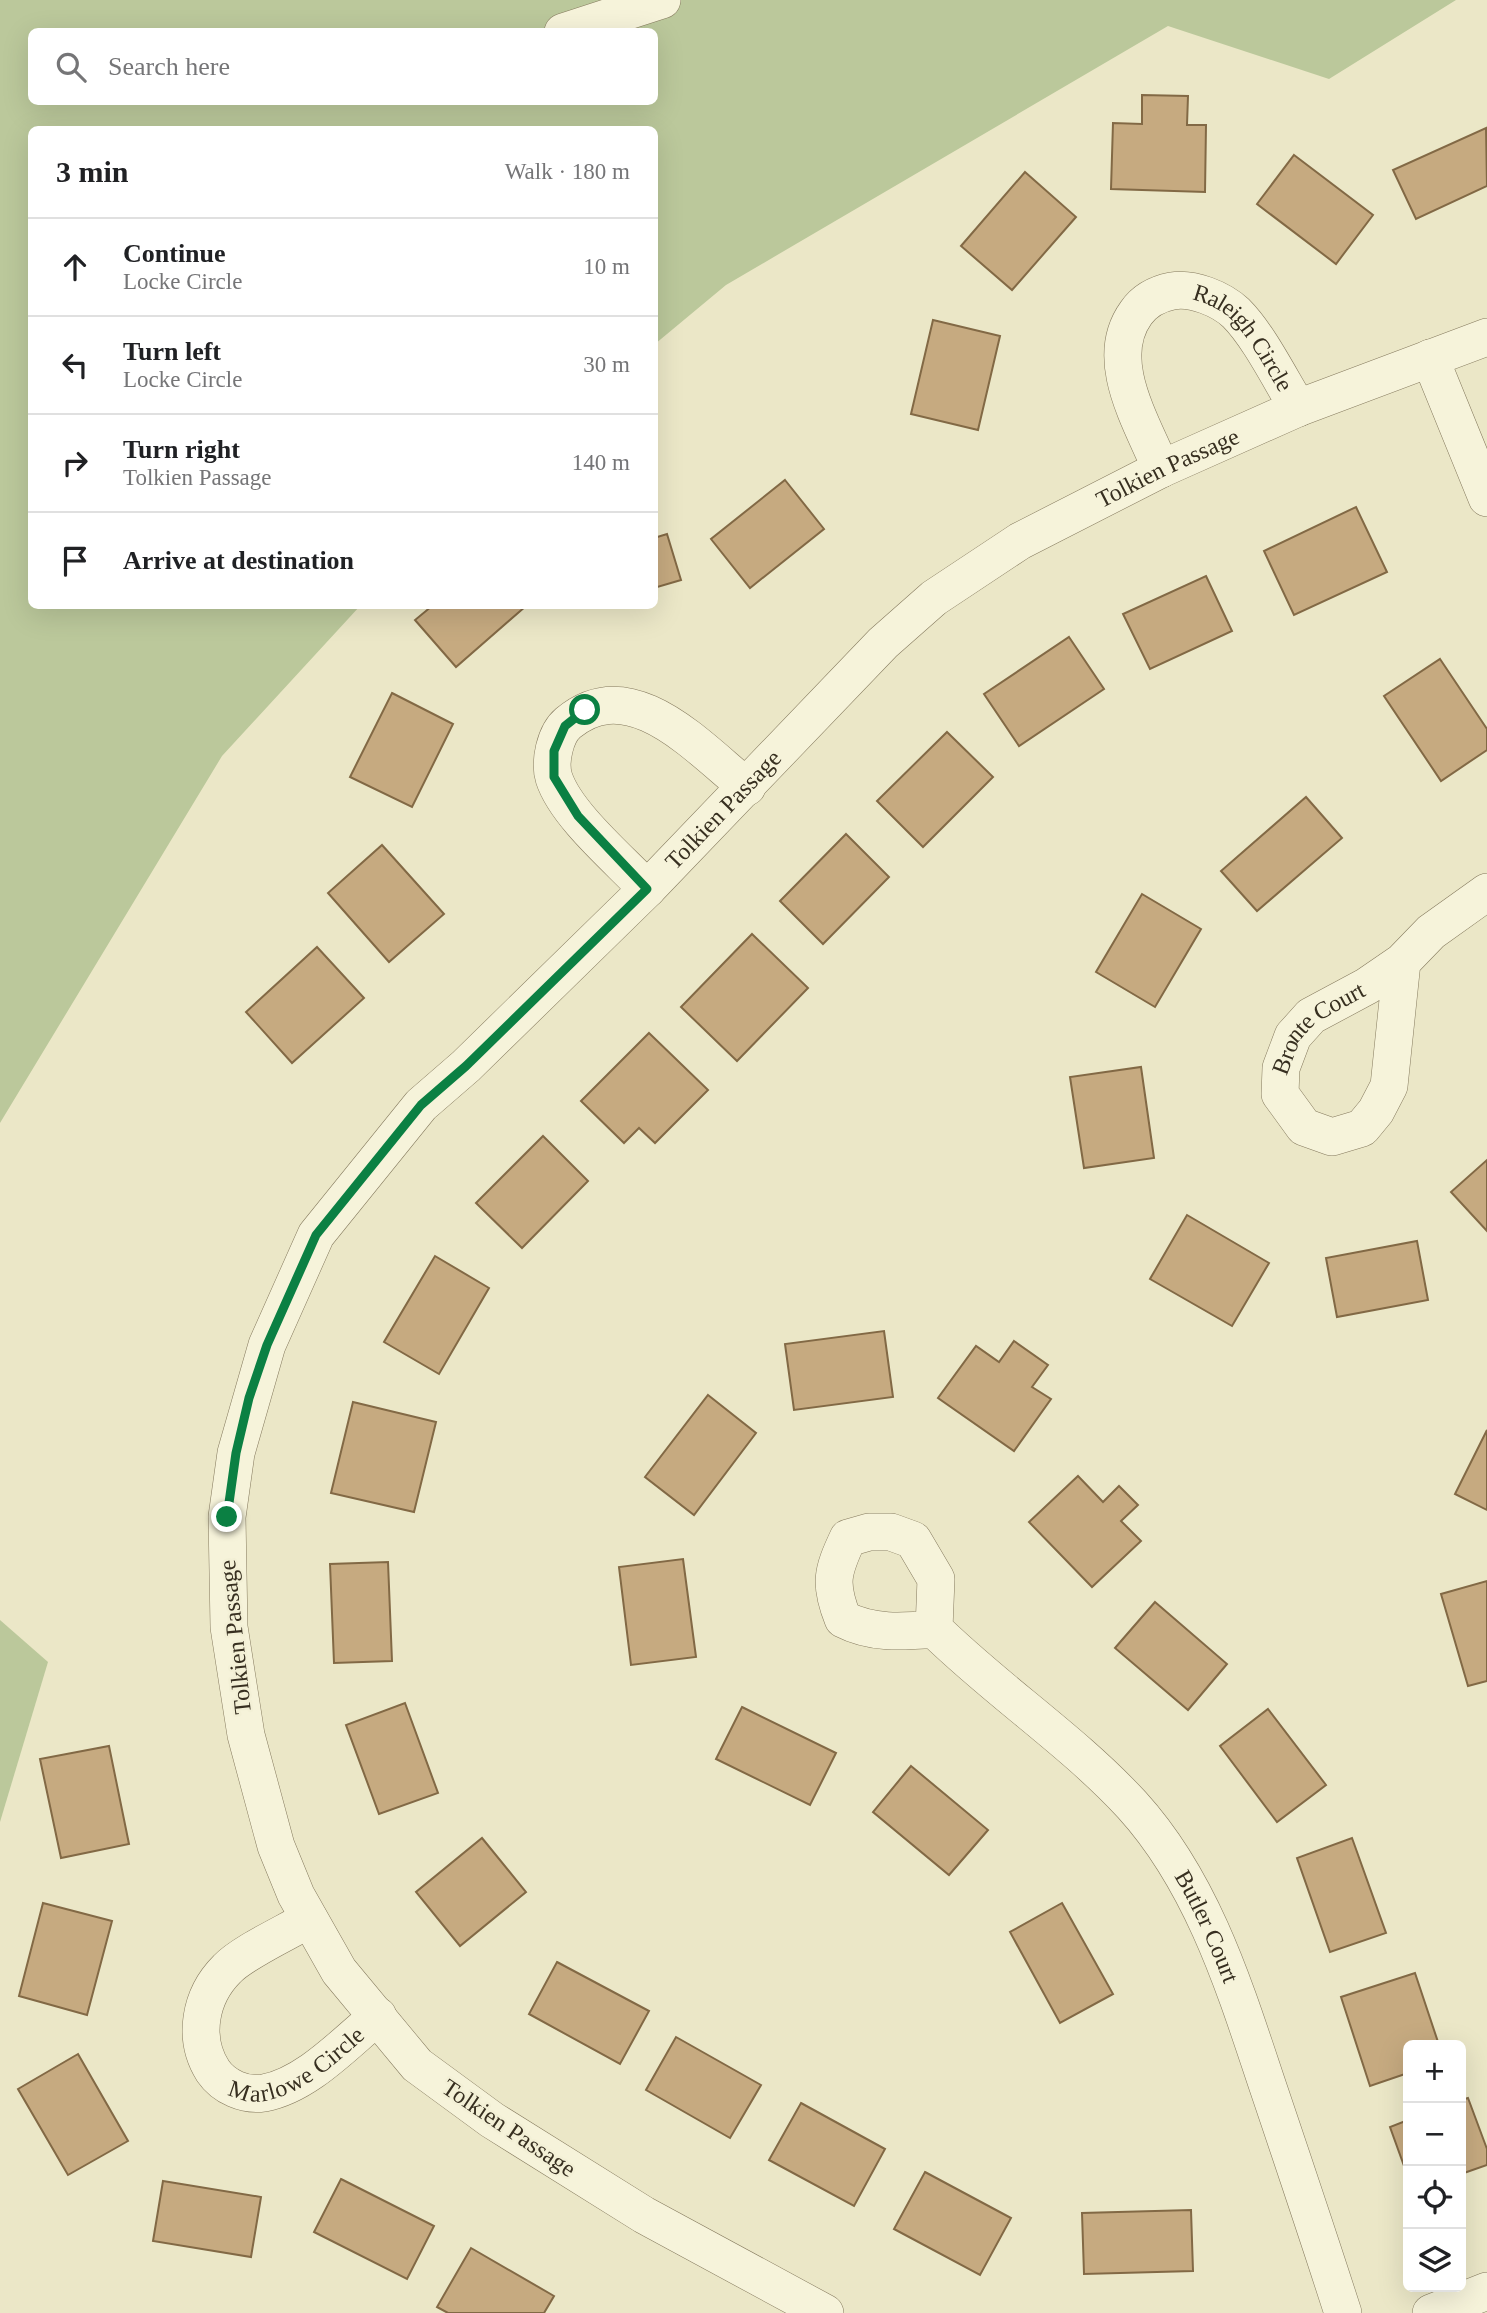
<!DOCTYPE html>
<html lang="en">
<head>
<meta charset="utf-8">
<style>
	:root { --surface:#fff; --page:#f6f6f6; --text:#202124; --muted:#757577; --line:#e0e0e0 }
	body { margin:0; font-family:"Times New Roman",serif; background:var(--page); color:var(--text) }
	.controls { position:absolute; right:21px; bottom:21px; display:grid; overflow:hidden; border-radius:10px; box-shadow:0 7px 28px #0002 }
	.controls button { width:63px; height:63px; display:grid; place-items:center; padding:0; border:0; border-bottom:2px solid var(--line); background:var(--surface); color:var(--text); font:35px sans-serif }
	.stop { position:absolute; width:21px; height:21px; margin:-16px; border:5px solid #0b8043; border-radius:50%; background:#fff }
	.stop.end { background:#0b8043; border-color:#fff; box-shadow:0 2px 7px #0008 }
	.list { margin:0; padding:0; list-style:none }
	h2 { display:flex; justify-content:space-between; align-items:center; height:91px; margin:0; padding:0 28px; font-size:30px }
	h2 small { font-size:23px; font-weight:400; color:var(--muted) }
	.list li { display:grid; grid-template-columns:46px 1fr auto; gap:21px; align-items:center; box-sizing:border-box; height:98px; padding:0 28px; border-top:2px solid var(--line) }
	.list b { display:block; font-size:26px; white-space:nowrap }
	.list p { margin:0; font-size:23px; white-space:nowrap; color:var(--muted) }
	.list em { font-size:23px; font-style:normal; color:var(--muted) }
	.icon { flex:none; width:38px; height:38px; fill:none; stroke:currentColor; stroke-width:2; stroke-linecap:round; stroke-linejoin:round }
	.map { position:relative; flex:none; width:1487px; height:2313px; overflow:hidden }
	.search { position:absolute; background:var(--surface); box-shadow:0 7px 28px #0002; left:28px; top:28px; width:630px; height:77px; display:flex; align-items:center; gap:18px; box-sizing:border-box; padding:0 24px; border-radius:10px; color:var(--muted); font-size:26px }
	.panel { position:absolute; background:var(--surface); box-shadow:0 7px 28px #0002; left:28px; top:126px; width:630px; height:483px; border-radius:10px }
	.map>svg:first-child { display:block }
</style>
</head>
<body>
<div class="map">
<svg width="1487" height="2313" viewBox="0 0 1487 2313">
	<rect width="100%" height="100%" fill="#ebe7c7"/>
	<g fill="#bbc89b" fill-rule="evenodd">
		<path d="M 0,0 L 1456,0 L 1329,79 L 1168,26 L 726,285 L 655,344 L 654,130 L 32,130 L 32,606 L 360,606 L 222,756 L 0,1123 ZM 32,32 L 654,32 L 654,102 L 32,102 Z"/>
		<path d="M 0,1620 L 48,1662 L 0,1822 Z"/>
	</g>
	<g fill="#c6aa80" stroke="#826945" stroke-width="2">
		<path d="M 1142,95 L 1188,96 L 1187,125 L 1206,125 L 1205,192 L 1111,189 L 1113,123 L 1142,124 Z"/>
		<path d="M 1486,128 L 1487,186 L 1416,219 L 1393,170 Z"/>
		<path d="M 1294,155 L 1373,215 L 1336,264 L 1257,204 Z"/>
		<path d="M 1025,172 L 1076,217 L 1012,290 L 961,246 Z"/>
		<path d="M 933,320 L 1000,336 L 978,430 L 911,414 Z"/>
		<path d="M 785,480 L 824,529 L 750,588 L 711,539 Z"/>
		<path d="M 1356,507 L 1387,572 L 1294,615 L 1264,551 Z"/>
		<path d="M 667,534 L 681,580 L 654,588 L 654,538 Z"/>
		<path d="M 1206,576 L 1232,631 L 1150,669 L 1123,614 Z"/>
		<path d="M 432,606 L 526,606 L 456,667 L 415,620 Z"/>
		<path d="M 1069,637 L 1104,689 L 1019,746 L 984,694 Z"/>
		<path d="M 1440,659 L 1487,729 L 1487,750 L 1441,781 L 1384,696 Z"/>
		<path d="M 392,693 L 453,724 L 412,807 L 350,777 Z"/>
		<path d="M 947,732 L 993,777 L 923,847 L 877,801 Z"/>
		<path d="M 1306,797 L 1342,838 L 1257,911 L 1221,871 Z"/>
		<path d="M 846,834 L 889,877 L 823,944 L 780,901 Z"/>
		<path d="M 382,845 L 444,914 L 389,962 L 328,893 Z"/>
		<path d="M 1142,894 L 1201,929 L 1155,1007 L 1096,972 Z"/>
		<path d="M 752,934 L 808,988 L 737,1061 L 681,1007 Z"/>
		<path d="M 317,947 L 364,998 L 292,1063 L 246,1012 Z"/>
		<path d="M 649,1033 L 708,1090 L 655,1143 L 639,1128 L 624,1143 L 581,1101 Z"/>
		<path d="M 1141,1067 L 1154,1158 L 1084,1168 L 1070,1077 Z"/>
		<path d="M 543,1136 L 588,1181 L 522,1248 L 476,1203 Z"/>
		<path d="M 1487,1160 L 1487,1231 L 1451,1192 Z"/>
		<path d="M 1187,1215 L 1269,1263 L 1232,1326 L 1150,1279 Z"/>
		<path d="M 1417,1241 L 1428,1300 L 1337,1317 L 1326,1258 Z"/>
		<path d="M 435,1256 L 489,1288 L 439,1374 L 384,1342 Z"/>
		<path d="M 884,1331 L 893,1397 L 794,1410 L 785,1344 Z"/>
		<path d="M 1014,1341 L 1048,1365 L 1032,1387 L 1051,1399 L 1014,1451 L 938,1398 L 976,1346 L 999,1362 Z"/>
		<path d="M 708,1395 L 756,1433 L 694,1515 L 645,1477 Z"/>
		<path d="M 353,1402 L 436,1422 L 414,1512 L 331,1493 Z"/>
		<path d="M 1487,1430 L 1487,1510 L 1455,1494 Z"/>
		<path d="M 1078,1476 L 1103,1502 L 1119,1486 L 1138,1505 L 1121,1521 L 1141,1541 L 1092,1587 L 1029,1522 Z"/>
		<path d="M 683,1559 L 696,1657 L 631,1665 L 619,1567 Z"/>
		<path d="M 388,1562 L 392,1661 L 334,1663 L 330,1564 Z"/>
		<path d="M 1487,1581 L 1487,1681 L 1468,1686 L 1441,1594 Z"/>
		<path d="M 1155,1602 L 1227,1664 L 1188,1710 L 1115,1648 Z"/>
		<path d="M 405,1703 L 438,1793 L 379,1814 L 346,1725 Z"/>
		<path d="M 742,1707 L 836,1753 L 810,1805 L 716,1759 Z"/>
		<path d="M 1268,1709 L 1326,1785 L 1277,1822 L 1220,1746 Z"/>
		<path d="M 109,1746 L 129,1844 L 61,1858 L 40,1759 Z"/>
		<path d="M 911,1766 L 988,1830 L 949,1875 L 873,1812 Z"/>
		<path d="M 482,1838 L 526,1892 L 460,1946 L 416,1892 Z"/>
		<path d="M 1352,1838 L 1386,1933 L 1330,1952 L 1297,1858 Z"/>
		<path d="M 43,1903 L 112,1921 L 87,2015 L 19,1996 Z"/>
		<path d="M 1062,1903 L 1113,1994 L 1060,2023 L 1010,1932 Z"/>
		<path d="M 557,1962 L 649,2011 L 620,2064 L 529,2014 Z"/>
		<path d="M 1415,1973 L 1439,2045 L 1408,2045 L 1408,2073 L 1370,2086 L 1341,1997 Z"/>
		<path d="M 676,2037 L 761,2085 L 730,2138 L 646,2090 Z"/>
		<path d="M 78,2054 L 128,2141 L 68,2175 L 18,2089 Z"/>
		<path d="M 1468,2098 L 1487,2149 L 1487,2165 L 1461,2174 L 1461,2100 Z"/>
		<path d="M 801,2103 L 885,2149 L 854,2206 L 769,2160 Z"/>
		<path d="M 1408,2120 L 1408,2177 L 1390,2127 Z"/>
		<path d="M 925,2172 L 1011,2218 L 980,2275 L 894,2229 Z"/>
		<path d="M 341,2179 L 434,2226 L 407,2279 L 314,2232 Z"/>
		<path d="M 163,2181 L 261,2197 L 251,2257 L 153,2241 Z"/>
		<path d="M 1191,2210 L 1193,2271 L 1084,2274 L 1082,2213 Z"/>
		<path d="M 471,2248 L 554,2296 L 544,2313 L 448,2313 L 437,2307 Z"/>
	</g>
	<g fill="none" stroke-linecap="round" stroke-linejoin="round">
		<g stroke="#857a5e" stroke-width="38">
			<g id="street">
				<path d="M 563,32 L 662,0"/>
				<path d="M 1430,358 L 1487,498"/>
				<path id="s1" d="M 1161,469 C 1142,422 1102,360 1136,313 C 1145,300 1157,294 1172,291 C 1192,287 1221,299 1236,313 C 1259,336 1280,379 1298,408"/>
				<path d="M 647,889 C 620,860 566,815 554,778 C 549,762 555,734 568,723 C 631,670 699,749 747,787"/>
				<path id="s2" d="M 1402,962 L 1389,1086 L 1376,1111 L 1362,1128 L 1332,1137 L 1304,1127 L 1280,1094 L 1281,1068 L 1293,1036 L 1311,1016 L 1367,986 L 1402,962 L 1431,932 L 1487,892"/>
				<path id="s3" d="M 934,1629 C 902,1632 872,1634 843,1619 C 829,1584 832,1572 848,1538 L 869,1532 L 891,1532 L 913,1540 L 936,1579 L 934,1629 C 997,1691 1072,1740 1132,1805 C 1202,1882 1234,1985 1266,2081 C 1292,2158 1318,2235 1343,2313"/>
				<path id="s4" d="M 309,1919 C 288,1932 243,1952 227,1969 C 200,1996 192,2038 213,2071 C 224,2087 245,2096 264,2093 C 307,2085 345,2043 378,2016"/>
				<path id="s5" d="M 825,2313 L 644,2215 L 492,2120 L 417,2065 L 339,1971 L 296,1895 L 276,1846 L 246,1735 L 229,1627 L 227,1517 L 236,1453 L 267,1345 L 316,1235 L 421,1105 L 466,1066 L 647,889 L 883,643 L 934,598 L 1020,541 L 1161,469 L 1298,408 L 1487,337"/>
				<path d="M 1431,2313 L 1487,2291"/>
			</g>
		</g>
		<use href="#street" stroke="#f6f3da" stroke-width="37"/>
	</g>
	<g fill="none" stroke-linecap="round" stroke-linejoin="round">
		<path stroke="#0b8043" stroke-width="9" d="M 227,1517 L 236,1453 L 249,1398 L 267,1345 L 316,1235 L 421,1105 L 466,1066 L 647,889 L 578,816 L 554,777 L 554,751 L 565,726 L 585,710"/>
	</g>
	<g text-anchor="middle" stroke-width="5" stroke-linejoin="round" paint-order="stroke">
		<g font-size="24" fill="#372f20" stroke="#f3f0d6">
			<text dy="8" stroke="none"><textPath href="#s1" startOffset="301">Raleigh Circle</textPath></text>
			<text dy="8" stroke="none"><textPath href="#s5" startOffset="2529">Tolkien Passage</textPath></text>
			<text dy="8" stroke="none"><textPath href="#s5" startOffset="1962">Tolkien Passage</textPath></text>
			<text dy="8" stroke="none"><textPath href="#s2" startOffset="360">Bronte Court</textPath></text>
			<text transform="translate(235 1637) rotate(-96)" y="8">Tolkien Passage</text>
			<text dy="8" stroke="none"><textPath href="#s3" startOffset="749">Butler Court</textPath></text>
			<text dy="8" stroke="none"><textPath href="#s4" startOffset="306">Marlowe Circle</textPath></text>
			<text transform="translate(509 2128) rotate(34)" y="8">Tolkien Passage</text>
		</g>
	</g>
</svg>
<div class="controls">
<button>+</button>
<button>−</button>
<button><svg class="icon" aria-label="locate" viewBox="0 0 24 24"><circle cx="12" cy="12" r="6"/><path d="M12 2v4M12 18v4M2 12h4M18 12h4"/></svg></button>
<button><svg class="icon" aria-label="layers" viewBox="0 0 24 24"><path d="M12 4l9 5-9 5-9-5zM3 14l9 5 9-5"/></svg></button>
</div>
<div class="stop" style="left:585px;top:710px"></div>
<div class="stop end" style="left:227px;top:1517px"></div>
<div class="search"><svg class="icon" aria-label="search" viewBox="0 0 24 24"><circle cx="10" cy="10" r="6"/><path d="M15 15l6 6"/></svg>Search here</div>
<section class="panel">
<h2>3 min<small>Walk · 180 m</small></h2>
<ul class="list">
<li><svg class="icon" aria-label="ahead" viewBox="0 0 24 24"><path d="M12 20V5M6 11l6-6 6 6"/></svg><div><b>Continue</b><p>Locke Circle</p></div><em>10 m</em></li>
<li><svg class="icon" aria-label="left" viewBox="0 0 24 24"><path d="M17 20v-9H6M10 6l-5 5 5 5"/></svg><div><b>Turn left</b><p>Locke Circle</p></div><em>30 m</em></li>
<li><svg class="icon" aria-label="right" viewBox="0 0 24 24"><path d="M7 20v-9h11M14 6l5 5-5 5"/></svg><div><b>Turn right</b><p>Tolkien Passage</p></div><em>140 m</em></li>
<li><svg class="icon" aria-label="arrive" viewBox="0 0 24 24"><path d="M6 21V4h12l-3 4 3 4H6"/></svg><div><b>Arrive at destination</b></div></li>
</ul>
</section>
</div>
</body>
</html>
